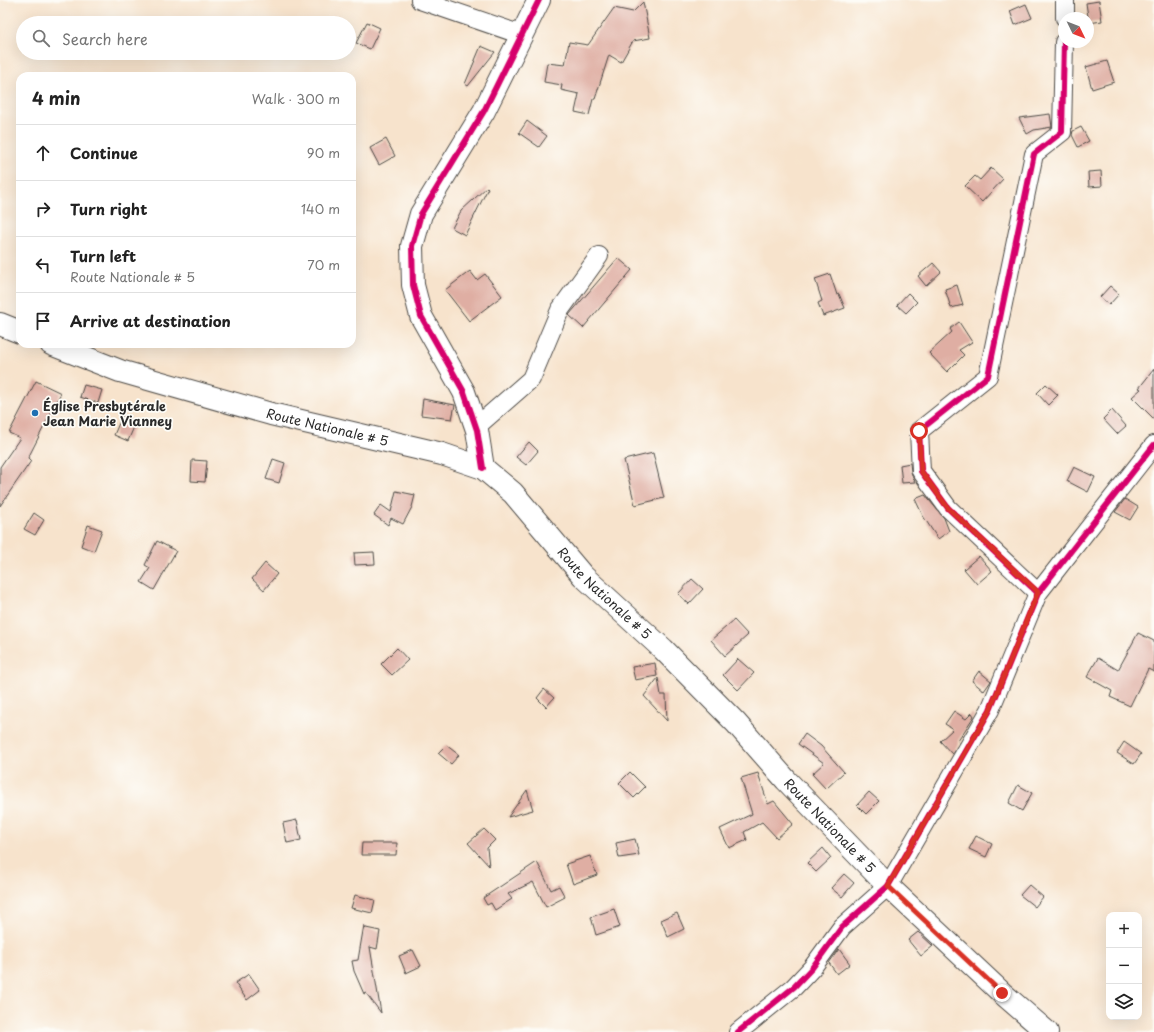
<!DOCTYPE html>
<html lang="en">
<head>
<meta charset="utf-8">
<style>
	:root { --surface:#fff; --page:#f2f2f2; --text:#222; --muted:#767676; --line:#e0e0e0 }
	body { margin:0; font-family:"Playpen Sans",sans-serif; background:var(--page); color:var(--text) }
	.controls { position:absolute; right:12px; bottom:12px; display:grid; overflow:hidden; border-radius:8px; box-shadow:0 4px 16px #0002 }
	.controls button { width:36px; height:36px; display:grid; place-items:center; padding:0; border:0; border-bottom:1px solid var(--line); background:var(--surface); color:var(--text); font:20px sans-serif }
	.compass { position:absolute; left:1058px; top:12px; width:36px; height:36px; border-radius:50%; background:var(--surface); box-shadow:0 4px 16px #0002; rotate:133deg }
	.stop { position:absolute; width:12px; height:12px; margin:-9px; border:3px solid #d93025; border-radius:50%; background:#fff }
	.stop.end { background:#d93025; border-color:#fff; box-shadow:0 1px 4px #0008 }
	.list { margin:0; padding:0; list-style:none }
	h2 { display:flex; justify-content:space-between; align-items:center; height:52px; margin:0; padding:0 16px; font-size:17px }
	h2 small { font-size:13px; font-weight:400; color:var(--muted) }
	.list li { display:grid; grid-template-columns:26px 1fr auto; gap:12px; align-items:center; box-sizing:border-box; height:56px; padding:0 16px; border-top:1px solid var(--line) }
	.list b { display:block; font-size:15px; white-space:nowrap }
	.list p { margin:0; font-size:13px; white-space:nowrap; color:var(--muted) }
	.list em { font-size:13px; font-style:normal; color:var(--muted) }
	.icon { flex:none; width:22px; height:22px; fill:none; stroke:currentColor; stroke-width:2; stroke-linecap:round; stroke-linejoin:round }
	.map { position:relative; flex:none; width:1154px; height:1032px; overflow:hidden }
	.search { position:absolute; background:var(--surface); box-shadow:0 4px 16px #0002; left:16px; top:16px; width:340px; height:44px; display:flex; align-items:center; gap:10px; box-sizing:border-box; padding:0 14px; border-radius:22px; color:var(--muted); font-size:15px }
	.panel { position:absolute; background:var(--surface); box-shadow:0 4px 16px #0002; left:16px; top:72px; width:340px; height:276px; border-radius:12px }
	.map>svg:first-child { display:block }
</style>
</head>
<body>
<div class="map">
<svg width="1154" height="1032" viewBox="0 0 1154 1032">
	<rect width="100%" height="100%" fill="#fdfcf7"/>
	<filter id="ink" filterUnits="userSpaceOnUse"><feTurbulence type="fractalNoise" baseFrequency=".025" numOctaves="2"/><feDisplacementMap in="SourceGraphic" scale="8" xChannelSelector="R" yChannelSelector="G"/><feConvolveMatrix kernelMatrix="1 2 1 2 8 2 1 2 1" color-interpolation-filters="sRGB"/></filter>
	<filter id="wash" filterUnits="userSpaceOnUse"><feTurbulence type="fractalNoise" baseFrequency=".012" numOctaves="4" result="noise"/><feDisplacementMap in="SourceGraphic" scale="16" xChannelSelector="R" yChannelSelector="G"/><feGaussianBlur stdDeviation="0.9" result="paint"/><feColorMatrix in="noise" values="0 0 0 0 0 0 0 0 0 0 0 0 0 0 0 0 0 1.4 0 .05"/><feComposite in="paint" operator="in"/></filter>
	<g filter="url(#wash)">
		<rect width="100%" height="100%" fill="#f7e3cc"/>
		<g id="blocks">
			<g fill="#dfaea3">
				<path d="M 1099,1 L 1102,21 L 1089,23 L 1086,3 Z"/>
				<path d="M 643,2 L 650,38 L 633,41 L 621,62 L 609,55 L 595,99 L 593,99 L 589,115 L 575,112 L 579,94 L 561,90 L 562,85 L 544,82 L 547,63 L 565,65 L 569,42 L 588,45 L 614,8 L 633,12 Z"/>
				<path d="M 1026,4 L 1032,18 L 1015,25 L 1010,11 Z"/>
				<path d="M 367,22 L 380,28 L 370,49 L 356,43 Z"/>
				<path d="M 481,46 L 495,52 L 468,86 L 465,84 Z"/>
				<path d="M 1107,61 L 1114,82 L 1092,89 L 1086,67 Z"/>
				<path d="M 1050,114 L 1052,127 L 1034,130 L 1027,134 L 1019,118 Z"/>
				<path d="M 527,121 L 547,136 L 539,147 L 519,133 Z"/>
				<path d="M 1081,127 L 1089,141 L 1078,147 L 1072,135 L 1073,131 Z"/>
				<path d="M 386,139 L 395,156 L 379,165 L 370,148 Z"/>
				<path d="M 991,168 L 1003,179 L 982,202 L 965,186 L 975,176 L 980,180 Z"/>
				<path d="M 1101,171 L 1102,186 L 1089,187 L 1088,172 Z"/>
				<path d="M 487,187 L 488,188 L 465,235 L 452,228 L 461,211 Z"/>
				<path d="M 618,258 L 632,270 L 583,328 L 569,315 Z"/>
				<path d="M 933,263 L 941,272 L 926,286 L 918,276 Z"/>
				<path d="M 470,271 L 477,280 L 485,274 L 502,296 L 469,321 L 445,290 Z"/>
				<path d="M 830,274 L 837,295 L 839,294 L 845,308 L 823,316 L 818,303 L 822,301 L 815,279 Z"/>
				<path d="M 957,285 L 963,305 L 951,308 L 945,289 Z"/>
				<path d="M 1110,286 L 1119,294 L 1109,305 L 1100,297 Z"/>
				<path d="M 908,293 L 917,302 L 906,313 L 897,305 Z"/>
				<path d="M 959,322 L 972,342 L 959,350 L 964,355 L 947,372 L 929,353 L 952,332 L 950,329 Z"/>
				<path d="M 1154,369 L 1154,419 L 1132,397 L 1141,389 L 1139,388 Z"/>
				<path d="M 36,381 L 61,393 L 28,458 L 31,461 L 0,506 L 0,467 L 20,438 L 9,433 Z"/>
				<path d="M 1046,384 L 1058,395 L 1048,405 L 1037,393 Z"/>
				<path d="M 84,385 L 102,390 L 98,403 L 80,397 Z"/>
				<path d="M 423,399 L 455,405 L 452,419 L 421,415 Z"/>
				<path d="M 1112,410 L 1126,426 L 1117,434 L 1103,419 Z"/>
				<path d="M 122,416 L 136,422 L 128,441 L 114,435 Z"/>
				<path d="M 529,442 L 538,451 L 526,465 L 516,457 Z"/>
				<path d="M 653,453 L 664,498 L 635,505 L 624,460 Z"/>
				<path d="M 273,459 L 285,463 L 279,483 L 266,479 Z"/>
				<path d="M 192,460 L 207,461 L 205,482 L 191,481 Z"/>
				<path d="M 910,463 L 911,472 L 915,482 L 902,483 L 900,465 Z"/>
				<path d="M 1074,467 L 1095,477 L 1088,492 L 1067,481 Z"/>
				<path d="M 396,491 L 415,495 L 412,507 L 403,524 L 391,518 L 388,525 L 374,515 L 381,505 L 391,512 Z"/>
				<path d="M 925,495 L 944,518 L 949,531 L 938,539 L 923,516 L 915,499 Z"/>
				<path d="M 1125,499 L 1138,507 L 1130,520 L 1115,512 Z"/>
				<path d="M 34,513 L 44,520 L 35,535 L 24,529 Z"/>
				<path d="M 88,525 L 102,530 L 94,551 L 81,546 Z"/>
				<path d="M 157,541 L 176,551 L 154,590 L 141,582 L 150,568 L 145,565 Z"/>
				<path d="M 374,552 L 375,564 L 355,565 L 354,553 Z"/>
				<path d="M 979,556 L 992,571 L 977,584 L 964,569 Z"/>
				<path d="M 265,563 L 277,574 L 264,590 L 252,579 Z"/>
				<path d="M 692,579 L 703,589 L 689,604 L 678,594 Z"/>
				<path d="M 734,620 L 748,635 L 725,656 L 711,640 Z"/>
				<path d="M 1138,633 L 1154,641 L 1154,672 L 1148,669 L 1130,706 L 1110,697 L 1112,691 L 1087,677 L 1098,658 L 1118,670 Z"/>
				<path d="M 397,648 L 408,660 L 392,675 L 381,664 Z"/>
				<path d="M 738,659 L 754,673 L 738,690 L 723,675 Z"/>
				<path d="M 655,663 L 657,676 L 635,680 L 632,667 Z"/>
				<path d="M 979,671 L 991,681 L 984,691 L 972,681 Z"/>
				<path d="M 658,678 L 661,695 L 666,695 L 667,721 L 644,696 Z"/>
				<path d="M 544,689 L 554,698 L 546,707 L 537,698 Z"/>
				<path d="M 954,711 L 966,719 L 972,713 L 974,716 L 958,741 L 959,743 L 952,754 L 940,741 L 953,729 L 945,724 Z"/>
				<path d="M 805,734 L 821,746 L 844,772 L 826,789 L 812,774 L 824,763 L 798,744 Z"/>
				<path d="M 1124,742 L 1141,754 L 1134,764 L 1117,753 Z"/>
				<path d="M 446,745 L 459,755 L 451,764 L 438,753 Z"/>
				<path d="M 630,772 L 645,787 L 634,798 L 619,783 Z"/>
				<path d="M 758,773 L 768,804 L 774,801 L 793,824 L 777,838 L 762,822 L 744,832 L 747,840 L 729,848 L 720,829 L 752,814 L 741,778 Z"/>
				<path d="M 1018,785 L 1032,793 L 1022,811 L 1009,803 Z"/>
				<path d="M 527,790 L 533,810 L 508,817 Z"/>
				<path d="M 869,792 L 879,801 L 866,814 L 857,805 Z"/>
				<path d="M 297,820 L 301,840 L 287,843 L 283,823 Z"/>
				<path d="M 484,829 L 495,840 L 487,848 L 489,866 L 468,843 Z"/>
				<path d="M 976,836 L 992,844 L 986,857 L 969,849 Z"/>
				<path d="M 635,839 L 639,855 L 619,858 L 616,843 Z"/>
				<path d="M 362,843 L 397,843 L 396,855 L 361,855 Z"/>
				<path d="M 823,848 L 831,858 L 816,872 L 807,863 Z"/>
				<path d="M 590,856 L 597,875 L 573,884 L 566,864 Z"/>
				<path d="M 537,862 L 551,890 L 559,886 L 565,897 L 546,907 L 533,882 L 508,894 L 512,899 L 495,910 L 491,903 L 487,905 L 483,898 Z"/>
				<path d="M 844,874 L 854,883 L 842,897 L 831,888 Z"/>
				<path d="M 1029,885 L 1043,897 L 1035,907 L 1020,895 Z"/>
				<path d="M 355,895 L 375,900 L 372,913 L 351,908 Z"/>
				<path d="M 614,909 L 620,927 L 596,935 L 591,917 Z"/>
				<path d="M 677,913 L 684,929 L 668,937 L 661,920 Z"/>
				<path d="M 364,925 L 366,928 L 380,931 L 377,949 L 370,947 L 381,1013 L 366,993 L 364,994 L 354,971 L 352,961 L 358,960 Z"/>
				<path d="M 918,932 L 933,946 L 921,956 L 908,940 Z"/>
				<path d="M 839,949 L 850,964 L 837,974 L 829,963 Z"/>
				<path d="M 413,950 L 421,966 L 406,973 L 399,956 Z"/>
				<path d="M 249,974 L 260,990 L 247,1000 L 235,983 Z"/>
			</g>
		</g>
	</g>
	<g filter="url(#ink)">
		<use href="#blocks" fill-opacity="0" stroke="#4a4743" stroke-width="1"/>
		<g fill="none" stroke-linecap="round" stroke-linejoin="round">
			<g stroke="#4a4743" stroke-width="20">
				<g id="street">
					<path d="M 420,0 L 522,35"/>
					<path d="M 1065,18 L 1065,0"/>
					<path d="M 476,427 L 531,379 L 560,310 L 599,256"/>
					<path d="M 1038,593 L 948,508 L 921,471 L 919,431 L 988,376 L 1034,154 L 1062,132 L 1064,42"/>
					<path d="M 738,1032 L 794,987 L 812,968 L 842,927 L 888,886 L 990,710 L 1038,593 L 1154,445"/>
				</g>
			</g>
			<g stroke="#4a4743" stroke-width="24">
				<path id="secondary" d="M 483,468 L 477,430 L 464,392 L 421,316 L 413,285 L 412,246 L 421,214 L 484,111 L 539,0"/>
			</g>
			<g stroke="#4a4743" stroke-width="24">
				<g id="primary">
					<path d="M 0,324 L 20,332"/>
					<path id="s1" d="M 51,344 L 120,371 L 271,414 L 442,454 L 483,468 L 513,493 L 583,576 L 663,649 L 736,723 L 786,780 L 888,886 L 1002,993 L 1047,1032"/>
				</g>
			</g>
			<use href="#street" stroke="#fff" stroke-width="18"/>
			<use href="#secondary" stroke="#fff" stroke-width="22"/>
			<use href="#primary" stroke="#fff" stroke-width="22"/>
			<g stroke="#fdfcf7" stroke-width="8">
				<g id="cycleway">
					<path d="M 483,468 L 477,430 L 464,392 L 421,316 L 413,285 L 412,246 L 421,214 L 484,111 L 539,0"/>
					<path d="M 1038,593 L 948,508 L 921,471 L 919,431 L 988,376 L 1034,154 L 1062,132 L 1064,42"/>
					<path d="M 738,1032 L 794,987 L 812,968 L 842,927 L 888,886 L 990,710 L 1038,593 L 1154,445"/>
				</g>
			</g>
			<use href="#cycleway" stroke="#d6006c" stroke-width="6"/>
		</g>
	</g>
	<g fill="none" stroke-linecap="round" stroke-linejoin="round" filter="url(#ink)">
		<path stroke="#d93025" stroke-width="5" d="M 919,431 L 921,471 L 948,508 L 1038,592 L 990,710 L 888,886 L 1002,993"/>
	</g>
	<circle fill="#1f6fb2" stroke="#fdfcf7" stroke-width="1.5" cx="35" cy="413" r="4"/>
	<g text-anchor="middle" stroke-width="3.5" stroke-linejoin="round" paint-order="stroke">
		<g font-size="13" font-weight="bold" fill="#2b2b2b" stroke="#fdfcf7" text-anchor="start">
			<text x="43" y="411">Église Presbytérale<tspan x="43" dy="15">Jean Marie Vianney</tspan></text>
		</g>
		<g font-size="13" fill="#2b2b2b" stroke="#fdfcf7">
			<text dy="5" stroke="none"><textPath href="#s1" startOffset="289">Route Nationale # 5</textPath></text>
			<text dy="5" stroke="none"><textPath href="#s1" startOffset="625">Route Nationale # 5</textPath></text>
			<text dy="5" stroke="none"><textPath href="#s1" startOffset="949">Route Nationale # 5</textPath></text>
		</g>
	</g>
</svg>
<div class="controls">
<button>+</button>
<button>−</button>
<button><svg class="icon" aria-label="layers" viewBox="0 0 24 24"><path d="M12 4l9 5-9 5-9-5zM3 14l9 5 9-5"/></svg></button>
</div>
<svg class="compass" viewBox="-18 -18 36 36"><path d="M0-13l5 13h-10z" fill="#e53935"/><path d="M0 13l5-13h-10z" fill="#767676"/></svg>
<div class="stop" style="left:919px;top:431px"></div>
<div class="stop end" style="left:1002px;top:993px"></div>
<div class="search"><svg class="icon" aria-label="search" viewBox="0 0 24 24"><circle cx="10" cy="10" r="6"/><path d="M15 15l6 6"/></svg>Search here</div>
<section class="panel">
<h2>4 min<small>Walk · 300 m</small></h2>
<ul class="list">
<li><svg class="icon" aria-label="ahead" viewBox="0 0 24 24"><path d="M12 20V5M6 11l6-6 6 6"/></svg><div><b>Continue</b></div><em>90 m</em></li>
<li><svg class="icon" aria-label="right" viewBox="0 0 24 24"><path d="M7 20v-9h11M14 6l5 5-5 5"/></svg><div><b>Turn right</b></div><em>140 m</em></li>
<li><svg class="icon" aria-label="left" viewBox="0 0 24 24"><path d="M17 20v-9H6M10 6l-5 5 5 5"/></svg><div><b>Turn left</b><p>Route Nationale # 5</p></div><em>70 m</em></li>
<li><svg class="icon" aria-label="arrive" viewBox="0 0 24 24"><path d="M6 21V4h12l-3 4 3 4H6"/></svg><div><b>Arrive at destination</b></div></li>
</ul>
</section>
</div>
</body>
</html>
